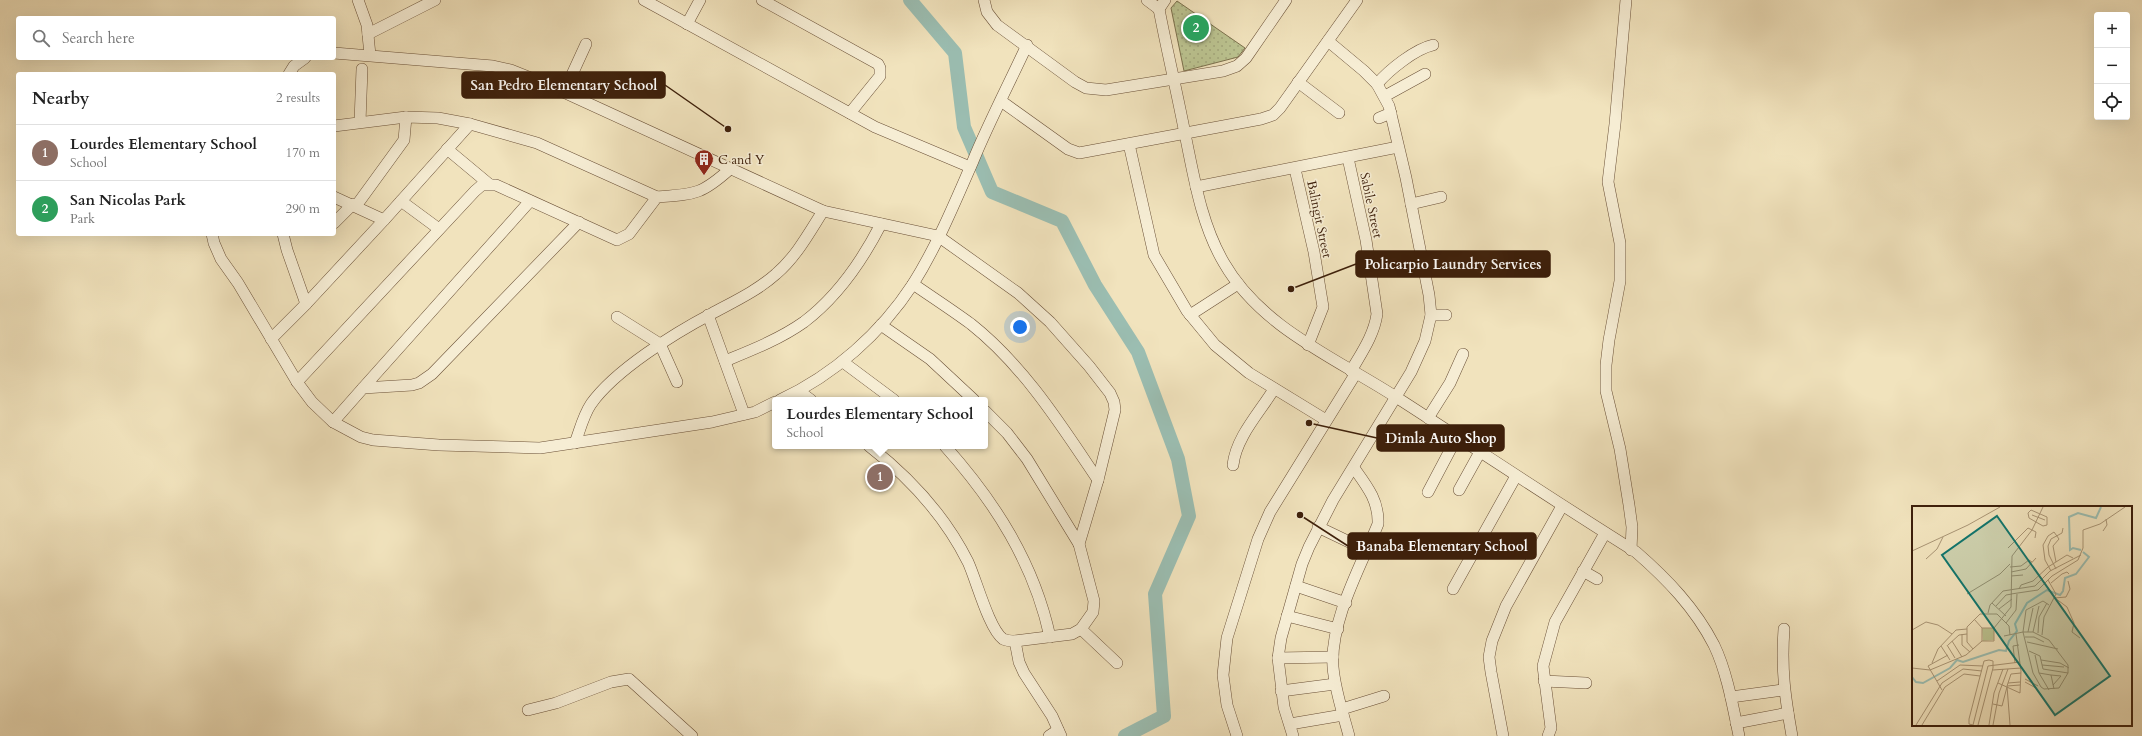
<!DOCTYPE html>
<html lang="en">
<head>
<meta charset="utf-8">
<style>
	:root { --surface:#fff; --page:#f2f2f2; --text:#222; --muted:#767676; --line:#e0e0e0; --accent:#8f2418 }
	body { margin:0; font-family:Cardo,serif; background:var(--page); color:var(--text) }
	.controls { position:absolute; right:12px; top:12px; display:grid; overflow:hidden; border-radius:4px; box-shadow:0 4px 16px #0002 }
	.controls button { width:36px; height:36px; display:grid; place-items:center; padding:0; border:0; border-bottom:1px solid var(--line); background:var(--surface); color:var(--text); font:20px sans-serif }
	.you { position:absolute; left:1020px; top:327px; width:14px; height:14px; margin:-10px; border:3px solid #fff; border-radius:50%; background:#1a73e8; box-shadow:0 0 0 6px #1a73e833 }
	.badge { display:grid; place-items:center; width:26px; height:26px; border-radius:50%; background:var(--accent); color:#fff; font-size:13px; font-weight:700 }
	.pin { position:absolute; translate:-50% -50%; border:2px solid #fff; box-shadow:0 1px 4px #0006 }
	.popup { position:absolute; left:772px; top:397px; width:216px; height:52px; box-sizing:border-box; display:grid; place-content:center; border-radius:4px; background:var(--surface); filter:drop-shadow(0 1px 3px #0005); font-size:13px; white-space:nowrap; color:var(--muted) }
	.popup b { font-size:15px; color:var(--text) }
	.popup::after { content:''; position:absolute; left:50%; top:100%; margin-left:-8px; border:8px solid transparent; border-top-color:var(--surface) }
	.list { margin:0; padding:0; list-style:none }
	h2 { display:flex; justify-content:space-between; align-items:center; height:52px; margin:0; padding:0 16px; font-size:17px }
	h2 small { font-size:13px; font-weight:400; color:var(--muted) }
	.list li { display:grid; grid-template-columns:26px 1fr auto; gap:12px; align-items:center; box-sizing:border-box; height:56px; padding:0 16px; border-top:1px solid var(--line) }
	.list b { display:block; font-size:15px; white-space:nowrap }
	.list p { margin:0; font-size:13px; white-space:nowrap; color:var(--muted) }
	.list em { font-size:13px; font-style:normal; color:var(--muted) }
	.icon { flex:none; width:22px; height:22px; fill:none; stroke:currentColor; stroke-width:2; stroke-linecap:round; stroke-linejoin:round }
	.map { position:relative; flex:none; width:2142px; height:736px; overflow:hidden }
	.search { position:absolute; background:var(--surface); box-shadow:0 4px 16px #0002; left:16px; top:16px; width:320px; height:44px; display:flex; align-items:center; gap:10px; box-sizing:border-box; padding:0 14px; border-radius:4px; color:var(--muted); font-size:15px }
	.panel { position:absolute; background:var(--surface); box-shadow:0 4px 16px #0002; left:16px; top:72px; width:320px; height:164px; border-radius:4px }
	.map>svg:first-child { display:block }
</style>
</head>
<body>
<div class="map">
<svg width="2142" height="736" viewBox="0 0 2142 736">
	<defs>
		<pattern id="park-dots" width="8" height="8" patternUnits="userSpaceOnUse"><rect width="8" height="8" fill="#bbc390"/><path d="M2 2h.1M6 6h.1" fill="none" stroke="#a2a77b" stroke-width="1.8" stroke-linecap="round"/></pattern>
	</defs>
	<rect width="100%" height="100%" fill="#f1e3bd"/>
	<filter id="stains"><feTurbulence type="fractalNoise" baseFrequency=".005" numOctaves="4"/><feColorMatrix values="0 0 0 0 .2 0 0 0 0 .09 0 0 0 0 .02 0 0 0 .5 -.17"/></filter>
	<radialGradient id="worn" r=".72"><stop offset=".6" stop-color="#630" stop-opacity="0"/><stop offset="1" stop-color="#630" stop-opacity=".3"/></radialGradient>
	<path fill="url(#park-dots)" stroke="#7c714d" d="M 1177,1 L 1245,48 L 1238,57 L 1184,71 L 1171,8 Z"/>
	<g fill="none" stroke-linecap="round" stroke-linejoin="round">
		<path stroke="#9bbeb2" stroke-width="14" d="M 910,0 L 955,53 L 964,127 L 992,192 L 1062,221 L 1095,285 L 1138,352 L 1178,459 L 1189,516 L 1155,594 L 1164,716 L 1125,736"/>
		<g stroke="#6a5037" stroke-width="12">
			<g id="minor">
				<path d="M 358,0 L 367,25 L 370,55"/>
				<path d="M 644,0 L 875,127 L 970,167"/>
				<path d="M 762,0 L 878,64 L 880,68 L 880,76 L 850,113"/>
				<path d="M 984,0 L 987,12 L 997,25 L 1075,82 L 1086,88 L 1106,90 L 1223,71 L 1237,66 L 1246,58 L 1286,0"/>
				<path d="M 1147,0 L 1159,9 L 1165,0"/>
				<path d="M 1626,0 L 1615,124 L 1608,182 L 1620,243 L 1620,281 L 1609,340 L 1606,365 L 1606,391 L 1620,449 L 1629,505 L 1632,527 L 1631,550"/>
				<path d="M 1159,9 C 1167,51 1177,92 1185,134 C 1194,177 1201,224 1224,263 C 1262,329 1338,359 1399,399 C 1478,450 1556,502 1636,552 C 1667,579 1695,608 1714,645 C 1727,672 1733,707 1739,736"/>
				<path d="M 687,24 L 700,0"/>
				<path d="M 368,34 L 435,0"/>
				<path d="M 334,53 L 493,66 L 511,70 L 546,84 L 823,211 L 938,236 L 1018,293 L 1050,322 L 1089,366 L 1110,393 L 1114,402 L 1115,410 L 1098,480 L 1079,544 L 1094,601 L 1093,612 L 1081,629 L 1072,634 L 1015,641"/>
				<path d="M 289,74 L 294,66 L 305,58"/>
				<path d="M 1298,82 L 1339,113"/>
				<path d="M 1377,84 C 1389,70 1415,49 1433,45"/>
				<path d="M 564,92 L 586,44"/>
				<path d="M 1385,96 L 1425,74"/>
				<path d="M 1001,101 L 1068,149 L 1079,153 L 1261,119 L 1273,115 L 1280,108 L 1357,0"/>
				<path d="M 1379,118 L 1391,113"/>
				<path d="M 360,122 L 362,69"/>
				<path d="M 334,126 L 406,117 L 438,118 L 470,124 L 537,143 L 657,197"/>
				<path d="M 1129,144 L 1154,255 L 1187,311 L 1215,345 L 1249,373 L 1326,420"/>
				<path d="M 447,149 L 489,184"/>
				<path d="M 1348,158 L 1366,240 L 1377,314 C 1374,335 1362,352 1351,371"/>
				<path d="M 1295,169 L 1314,252 L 1323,307 L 1308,345"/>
				<path d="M 1196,187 L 1398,147"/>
				<path d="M 334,197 L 384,220 L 470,124"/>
				<path d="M 401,201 L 439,229"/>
				<path d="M 1411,204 L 1441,197"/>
				<path d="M 356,206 L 404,140 L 406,117"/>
				<path d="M 334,223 L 353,204"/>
				<path d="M 212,234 L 214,243 L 221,259 L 238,283 L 297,382 L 312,402 L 333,422 L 361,437 L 373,440 L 439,445 L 540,448 L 712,422 L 755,412 L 775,402"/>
				<path d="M 283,234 L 287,250 L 306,304 L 384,220"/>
				<path d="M 913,284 C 932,297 952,310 971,324 C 1024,366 1061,425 1098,480"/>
				<path d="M 708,315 L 744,414"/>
				<path d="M 1190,315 L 1238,284"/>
				<path d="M 1431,315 L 1446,315"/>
				<path d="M 617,317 L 660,344 L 677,382"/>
				<path d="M 881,325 L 930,359 L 974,400"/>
				<path d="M 271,339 L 306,304"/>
				<path d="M 725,361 C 752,350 780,339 804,322 C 837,297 862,261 881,224"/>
				<path d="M 843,362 L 894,400"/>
				<path d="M 297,382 L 475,191 L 482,185 L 496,185 L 617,240 L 629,234 L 657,197 C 695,194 701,195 730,169"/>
				<path d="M 363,388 L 530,201"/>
				<path d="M 799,391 L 811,400"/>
				<path d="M 780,400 C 834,375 881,333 913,284 C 937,246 955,202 973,161 C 989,122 1009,84 1027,45"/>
				<path d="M 985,411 L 1007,433 L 1027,459 L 1079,544"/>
				<path d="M 1428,418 L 1450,383 L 1463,354"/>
				<path d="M 333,422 L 363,388 L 412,385 L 419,383 L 432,374 L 579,222"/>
				<path d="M 575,443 C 580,430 583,416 591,404 C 615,370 675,333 711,314 C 733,302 757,291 776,274 C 796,257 809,233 823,211"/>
				<path d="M 869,446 C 909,477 945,516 968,562 C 976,579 989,629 1003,639 C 1007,641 1011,641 1015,641 L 1019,662 L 1024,673 L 1052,716 L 1061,736"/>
				<path d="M 945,446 C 995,502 1034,563 1050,637"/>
				<path d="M 1233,465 C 1236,437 1260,412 1274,389"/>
				<path d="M 1459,490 L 1480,452"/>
				<path d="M 1428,492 L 1457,437"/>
				<path d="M 1318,527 L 1366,550"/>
				<path d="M 1583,571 L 1597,579"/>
				<path d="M 1296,586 L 1346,603"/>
				<path d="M 1453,589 L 1516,476"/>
				<path d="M 1287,616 L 1338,629"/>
				<path d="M 1081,629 L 1117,663"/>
				<path d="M 1784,629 C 1781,669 1785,697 1792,736"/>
				<path d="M 1278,658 L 1333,657"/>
				<path d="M 1544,681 L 1586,683"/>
				<path d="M 1281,691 L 1335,684"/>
				<path d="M 1731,697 L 1783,690"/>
				<path d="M 1342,709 L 1384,696"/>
				<path d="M 528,710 L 556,703 L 611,682 L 629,679 L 692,736"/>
				<path d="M 1736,723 L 1788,713"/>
				<path d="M 1290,724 L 1343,715"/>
				<path d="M 1049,736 L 1058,730"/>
				<path d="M 1237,736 L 1227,705 L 1223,675 L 1227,638 L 1258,539 L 1270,512 L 1356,373"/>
				<path d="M 1293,736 L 1284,707 L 1278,658 L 1281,638 L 1302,564 L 1309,547 L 1333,500 L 1411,372 L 1425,341 L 1431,315 L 1429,295 L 1406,178 L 1389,106 L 1377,84 L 1364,71 L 1328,41"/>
				<path d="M 1349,736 C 1343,713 1335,691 1333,667 C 1330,620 1361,566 1378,524 C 1379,501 1367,486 1354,468"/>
				<path d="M 1503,736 L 1491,672 L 1489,657 L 1492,641 L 1506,606 L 1562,506"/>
				<path d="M 1548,736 L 1551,728 L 1543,666 L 1555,622 L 1605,533"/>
			</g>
		</g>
		<use href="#minor" stroke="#f6edd4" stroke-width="11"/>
	</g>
	<defs>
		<g id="building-pin" transform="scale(1)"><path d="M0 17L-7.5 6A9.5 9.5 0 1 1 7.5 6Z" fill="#8f2418" stroke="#f6edd4"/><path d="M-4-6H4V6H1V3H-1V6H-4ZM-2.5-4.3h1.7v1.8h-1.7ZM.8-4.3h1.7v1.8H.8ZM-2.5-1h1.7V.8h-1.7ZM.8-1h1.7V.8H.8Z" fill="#fff"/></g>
	</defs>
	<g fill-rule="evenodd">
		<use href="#building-pin" x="704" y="159"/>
	</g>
	<g text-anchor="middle" stroke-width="3" stroke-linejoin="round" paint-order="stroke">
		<g font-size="13" fill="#3d1f0a" stroke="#f6edd4" text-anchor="start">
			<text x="718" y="164">C and Y</text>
		</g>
		<g font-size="13" fill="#3d1f0a" stroke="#f6edd4">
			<text transform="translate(1372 205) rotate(78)" y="5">Sabile Street</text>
			<text transform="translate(1320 219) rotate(78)" y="5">Balingit Street</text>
		</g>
	</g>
	<g transform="translate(1912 506)">
		<rect width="220" height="220" fill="#f1e3bd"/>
		<path d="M 70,122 L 82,122 L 82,134 L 71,135 Z" fill="#bbc390"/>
		<path fill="none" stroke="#9bbeb2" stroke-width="2" d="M 169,44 L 161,42 L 158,44 L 157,11 L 166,7 L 184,12 L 189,1M 0,171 L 4,176 L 11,177 L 38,162 L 45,154 L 51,156 L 87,144 L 94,145 L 97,135 L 105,125 L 103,118 L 115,97 L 135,84 L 148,89 L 151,85 L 153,72 L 164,68 L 177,51 L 171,46"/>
		<path fill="none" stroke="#a99575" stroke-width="1" d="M 119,4 L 135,11 L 135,19 L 131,20 L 117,12 L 116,7 ZM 120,9 L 133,14M 191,25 L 195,19 L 194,13M 96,42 L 116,22 L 124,26 L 123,32M 0,45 L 56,19 L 88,1M 14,53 L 25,43 L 31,31M 98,61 L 109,60 L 117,54 L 120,56M 144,63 L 137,49 L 136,40 L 139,33 L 150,27 L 151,22M 139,65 L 133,54 L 131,39 L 136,30 L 142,26 L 147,33 L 141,40 L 144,56M 99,66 L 114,63 L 124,52M 99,70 L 111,69M 139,77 L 150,68 L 155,66 L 157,68M 107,83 L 109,79 L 121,75 L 136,61 L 155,49 L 161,52M 55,88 L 88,68 L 98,58M 99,88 L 126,84 L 140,70 L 166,54 L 171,42 L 171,24 L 188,18 L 213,1M 142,92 L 154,91 L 158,83 L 156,75M 143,92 L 155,101 L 162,117 L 160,126 L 168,132M 80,97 L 94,110M 84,100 L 94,89 L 100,88M 87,103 L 100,93M 76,107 L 78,99 L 91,85 L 123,80 L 138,65 L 169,49M 62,113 L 70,122 L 70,135 L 82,135 L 82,122 L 70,122M 94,117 L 104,104 L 105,88M 82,122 L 99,101 L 100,50 L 120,24 L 131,1M 0,124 L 14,116 L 26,119 L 40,128M 116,126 L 121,102M 121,126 L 127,100M 126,127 L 127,111 L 135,97M 50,128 L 50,139 L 58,146M 130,129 L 132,111 L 144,88 L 136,74M 92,130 L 111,126 L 121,126 L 137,134 L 156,159 L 156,167 L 147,182 L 132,183 L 129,181 L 121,167 L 111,126 L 114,104 L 131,95 L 137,99M 113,131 L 122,131 L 132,136M 40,135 L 50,151M 115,136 L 146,143M 35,139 L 43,152M 36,139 L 47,129 L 55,128M 29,140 L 38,154M 61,143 L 55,136 L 55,121 L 68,108 L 85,108 L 97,120 L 98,129M 117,145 L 128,150 L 131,163 L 156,167M 123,149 L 127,167 L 137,184M 129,154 L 148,157 L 157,162M 20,157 L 26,143 L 44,124 L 55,123M 103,157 L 101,140 L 107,139M 130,159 L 152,161M 0,162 L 18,164 L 54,149 L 70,135M 81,164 L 109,162M 127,167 L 139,169 L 142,183M 139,169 L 149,170 L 141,179M 113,173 L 126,180M 25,175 L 48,159 L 71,160M 113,176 L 124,182M 86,177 L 108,187 L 109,165 L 104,128M 96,177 L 108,176M 95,180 L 108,179M 30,184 L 16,160 L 36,149M 81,198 L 90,200 L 95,181M 4,219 L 30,177 L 51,163 L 70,165M 10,219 L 33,181 L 52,168 L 68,170M 61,219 L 57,218 L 57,213 L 72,155 L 77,154 L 81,155 L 81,162 L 66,219M 61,219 L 76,160 L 108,156M 77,219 L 82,187 L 91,163M 81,219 L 87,187 L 96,163M 98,219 L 95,180 L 99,168 L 109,167"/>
		<path fill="#0f766e" fill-opacity="0.15" stroke="#0f766e" stroke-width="2" d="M 85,10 L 198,170 L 143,209 L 30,49 Z"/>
		<rect width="220" height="220" fill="none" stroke="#3d1f0a" stroke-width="2"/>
	</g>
	<path fill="none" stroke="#3d1f0a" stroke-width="1.5" d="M728 129L665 85M1291 289L1356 264M1309 423L1377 438M1300 515L1348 546"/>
	<g fill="#3d1f0a" stroke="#f6edd4" stroke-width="1.5">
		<circle cx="728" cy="129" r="4"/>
		<circle cx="1291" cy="289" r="4"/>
		<circle cx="1309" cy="423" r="4"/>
		<circle cx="1300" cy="515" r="4"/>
	</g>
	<g fill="#3d1f0a" stroke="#3d1f0a" stroke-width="1.5">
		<rect x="462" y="72" width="203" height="26" rx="4"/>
		<rect x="1356" y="251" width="194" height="26" rx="4"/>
		<rect x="1377" y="425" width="127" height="26" rx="4"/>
		<rect x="1348" y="533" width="188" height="26" rx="4"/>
	</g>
	<g font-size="14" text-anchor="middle" font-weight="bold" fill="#fff">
		<text x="564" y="90">San Pedro Elementary School</text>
		<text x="1453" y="269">Policarpio Laundry Services</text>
		<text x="1441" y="443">Dimla Auto Shop</text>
		<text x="1442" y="551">Banaba Elementary School</text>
	</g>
	<rect width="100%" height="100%" filter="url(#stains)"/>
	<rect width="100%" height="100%" fill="url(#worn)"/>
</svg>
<div class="controls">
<button>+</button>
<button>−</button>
<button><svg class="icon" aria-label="locate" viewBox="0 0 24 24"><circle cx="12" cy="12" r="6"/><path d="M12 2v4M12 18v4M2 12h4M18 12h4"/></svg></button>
</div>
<div class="you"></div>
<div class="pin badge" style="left:880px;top:477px;background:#8d6e63">1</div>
<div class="popup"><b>Lourdes Elementary School</b>School</div>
<div class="pin badge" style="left:1196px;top:28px;background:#2e9e5b">2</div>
<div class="search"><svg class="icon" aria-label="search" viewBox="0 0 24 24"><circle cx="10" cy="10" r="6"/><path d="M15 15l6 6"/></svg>Search here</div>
<section class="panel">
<h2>Nearby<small>2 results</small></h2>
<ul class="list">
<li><span class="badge" style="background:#8d6e63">1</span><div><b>Lourdes Elementary School</b><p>School</p></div><em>170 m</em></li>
<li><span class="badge" style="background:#2e9e5b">2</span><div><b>San Nicolas Park</b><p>Park</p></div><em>290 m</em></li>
</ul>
</section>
</div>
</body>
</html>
